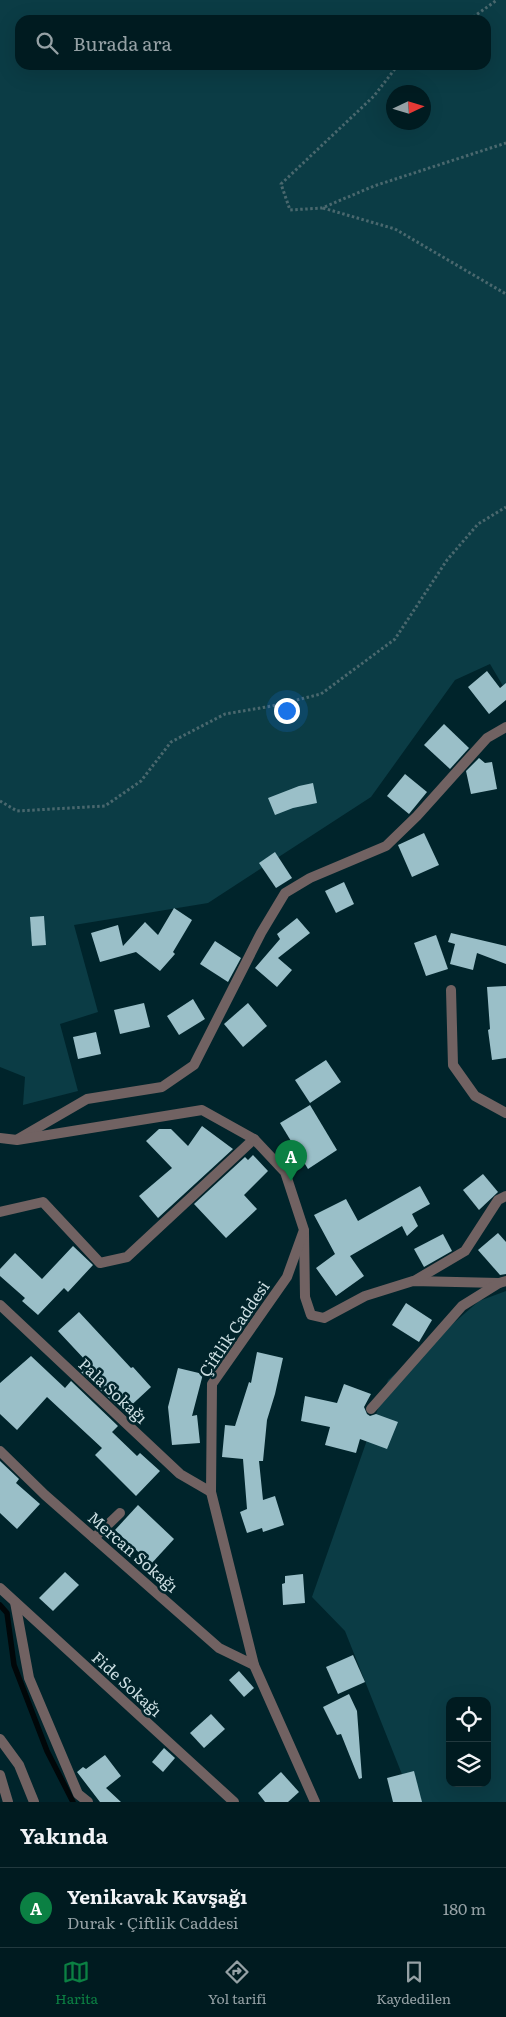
<!DOCTYPE html>
<html lang="tr">
<head>
<meta charset="utf-8">
<style>
	:root { --surface:#001b20; --page:#0a2429; --text:#f1f3f6; --muted:#95a1a5; --line:#22393e; --accent:#0b8043 }
	body { margin:0; font-family:Literata,serif; background:var(--page); color:var(--text) }
	.controls { position:absolute; right:15px; bottom:15px; display:grid; overflow:hidden; border-radius:10px; box-shadow:0 5px 20px #0002 }
	.controls button { width:45px; height:45px; display:grid; place-items:center; padding:0; border:0; border-bottom:1px solid var(--line); background:var(--surface); color:var(--text); font:25px sans-serif }
	.compass { position:absolute; left:386px; top:85px; width:45px; height:45px; border-radius:50%; background:var(--surface); box-shadow:0 5px 20px #0002; rotate:86deg }
	.you { position:absolute; left:286px; top:710px; width:18px; height:18px; margin:-12px; border:4px solid #fff; border-radius:50%; background:#1a73e8; box-shadow:0 0 0 8px #1a73e833 }
	.badge { display:grid; place-items:center; width:32px; height:32px; border-radius:50%; background:var(--accent); color:#fff; font-size:16px; font-weight:700 }
	.pin { position:absolute; translate:-50% -41px; filter:drop-shadow(0 1px 2px #0008) }
	.pin::after { content:''; position:absolute; top:26px; width:18px; height:15px; background:inherit; clip-path:polygon(0 0,100% 0,50% 100%) }
	.list { margin:0; padding:0; list-style:none }
	h2 { display:flex; justify-content:space-between; align-items:center; height:65px; margin:0; padding:0 20px; font-size:21px }
	h2 small { font-size:16px; font-weight:400; color:var(--muted) }
	.list li { display:grid; grid-template-columns:32px 1fr auto; gap:15px; align-items:center; box-sizing:border-box; height:80px; padding:0 20px; border-top:1px solid var(--line) }
	.list b { display:block; font-size:19px; white-space:nowrap }
	.list p { margin:0; font-size:16px; white-space:nowrap; color:var(--muted) }
	.list em { font-size:16px; font-style:normal; color:var(--muted) }
	.icon { flex:none; width:28px; height:28px; fill:none; stroke:currentColor; stroke-width:2; stroke-linecap:round; stroke-linejoin:round }
	.map { position:relative; flex:none; width:506px; height:1802px; overflow:hidden }
	.search { position:absolute; background:var(--surface); box-shadow:0 5px 20px #0002; left:15px; right:15px; top:15px; height:55px; display:flex; align-items:center; gap:12px; box-sizing:border-box; padding:0 18px; border-radius:15px; color:var(--muted); font-size:19px }
	.sheet { height:145px; background:var(--surface) }
	nav { display:flex; justify-content:space-around; align-items:center; box-sizing:border-box; height:70px; border-top:1px solid var(--line); background:var(--surface); font-size:14px; color:var(--muted) }
	nav a { display:grid; justify-items:center; gap:2px }
	nav .on { color:var(--accent) }
	.map>svg:first-child { display:block }
</style>
</head>
<body>
<div class="map">
<svg width="506" height="1802" viewBox="0 0 506 1802">
	<rect width="100%" height="100%" fill="#00242b"/>
	<g fill="#0b3c45" fill-rule="evenodd">
		<path d="M 0,0 L 506,0 L 506,691 L 490,664 L 455,680 L 371,797 L 208,903 L 74,925 L 98,1012 L 60,1024 L 78,1091 L 23,1105 L 25,1077 L 0,1067 ZM 20,20 L 486,20 L 486,65 L 20,65 ZM 394,92 L 424,92 L 424,122 L 394,122 Z"/>
		<path d="M 506,1291 L 506,1802 L 413,1802 L 345,1631 L 312,1597 L 388,1380 L 479,1301 ZM 450,1701 L 487,1701 L 487,1783 L 450,1783 Z"/>
	</g>
	<g fill="none" stroke-linecap="round" stroke-linejoin="round">
		<path stroke="#010709" stroke-width="5.5" d="M 0,1605 L 7,1613 L 14,1665 L 47,1751 L 73,1802"/>
	</g>
	<g fill="#9abfc8">
		<path d="M 487,671 L 500,688 L 506,683 L 506,700 L 489,714 L 468,687 Z"/>
		<path d="M 444,724 L 469,748 L 450,769 L 424,745 Z"/>
		<path d="M 479,758 L 485,763 L 492,762 L 497,789 L 471,794 L 466,771 Z"/>
		<path d="M 405,774 L 427,792 L 409,814 L 387,796 Z"/>
		<path d="M 313,783 L 317,803 L 293,808 L 275,815 L 268,798 L 299,786 Z"/>
		<path d="M 424,833 L 439,865 L 412,877 L 398,845 Z"/>
		<path d="M 275,852 L 292,878 L 276,888 L 259,863 Z"/>
		<path d="M 344,882 L 354,904 L 336,913 L 325,891 Z"/>
		<path d="M 174,908 L 192,920 L 173,952 L 175,954 L 160,971 L 136,952 L 100,962 L 91,933 L 118,925 L 123,946 L 145,922 L 158,935 Z"/>
		<path d="M 44,916 L 46,945 L 32,946 L 30,917 Z"/>
		<path d="M 297,918 L 310,933 L 278,958 L 292,970 L 277,987 L 255,968 L 280,939 L 277,934 Z"/>
		<path d="M 451,933 L 506,946 L 506,964 L 477,953 L 473,970 L 450,964 L 455,944 L 448,942 Z"/>
		<path d="M 436,935 L 448,969 L 426,976 L 414,943 Z"/>
		<path d="M 215,941 L 241,958 L 228,982 L 200,964 Z"/>
		<path d="M 506,986 L 506,1058 L 492,1060 L 488,1030 L 490,1029 L 487,987 Z"/>
		<path d="M 193,999 L 205,1019 L 179,1035 L 167,1016 Z"/>
		<path d="M 144,1003 L 150,1027 L 120,1034 L 114,1010 Z"/>
		<path d="M 248,1003 L 267,1026 L 243,1047 L 224,1024 Z"/>
		<path d="M 96,1032 L 101,1054 L 78,1059 L 73,1037 Z"/>
		<path d="M 326,1060 L 341,1082 L 310,1103 L 295,1080 Z"/>
		<path d="M 310,1105 L 337,1150 L 308,1169 L 280,1123 Z"/>
		<path d="M 202,1126 L 233,1149 L 158,1218 L 139,1196 L 172,1168 L 146,1141 L 159,1129 L 171,1129 L 188,1146 Z"/>
		<path d="M 253,1155 L 268,1171 L 244,1195 L 257,1209 L 226,1238 L 194,1204 L 245,1157 L 248,1160 Z"/>
		<path d="M 483,1174 L 498,1192 L 479,1210 L 463,1190 Z"/>
		<path d="M 420,1186 L 430,1204 L 412,1214 L 418,1226 L 407,1236 L 402,1226 L 350,1256 L 364,1276 L 336,1296 L 316,1268 L 335,1254 L 314,1215 L 346,1199 L 358,1221 Z"/>
		<path d="M 498,1233 L 506,1242 L 506,1274 L 500,1275 L 478,1250 Z"/>
		<path d="M 443,1234 L 452,1251 L 424,1267 L 414,1249 Z"/>
		<path d="M 73,1246 L 93,1265 L 68,1292 L 64,1288 L 38,1315 L 22,1301 L 25,1298 L 0,1276 L 0,1269 L 15,1253 L 42,1279 Z"/>
		<path d="M 406,1303 L 432,1320 L 419,1342 L 392,1325 Z"/>
		<path d="M 79,1312 L 131,1368 L 133,1367 L 151,1387 L 124,1412 L 81,1372 L 84,1368 L 83,1366 L 87,1362 L 58,1331 Z"/>
		<path d="M 257,1352 L 283,1358 L 275,1394 L 267,1420 L 263,1461 L 259,1461 L 263,1500 L 275,1496 L 284,1525 L 263,1532 L 262,1528 L 247,1533 L 240,1512 L 247,1509 L 243,1459 L 222,1457 L 225,1425 L 235,1426 L 249,1382 L 251,1383 Z"/>
		<path d="M 31,1356 L 65,1388 L 71,1381 L 118,1426 L 112,1432 L 137,1456 L 140,1453 L 160,1471 L 136,1496 L 95,1455 L 102,1448 L 47,1397 L 17,1430 L 0,1414 L 0,1383 Z"/>
		<path d="M 178,1368 L 203,1374 L 192,1416 L 197,1415 L 200,1443 L 172,1445 L 168,1407 Z"/>
		<path d="M 344,1384 L 371,1394 L 364,1407 L 367,1414 L 370,1416 L 376,1414 L 398,1422 L 387,1449 L 360,1439 L 356,1453 L 325,1445 L 330,1427 L 301,1421 L 305,1396 L 337,1403 Z"/>
		<path d="M 0,1461 L 19,1479 L 16,1483 L 40,1504 L 17,1529 L 0,1513 Z"/>
		<path d="M 138,1505 L 174,1539 L 151,1564 L 115,1530 Z"/>
		<path d="M 65,1572 L 79,1585 L 53,1611 L 39,1598 Z"/>
		<path d="M 303,1574 L 305,1603 L 283,1605 L 282,1584 L 285,1583 L 285,1576 Z"/>
		<path d="M 353,1655 L 365,1682 L 338,1694 L 326,1667 Z"/>
		<path d="M 239,1671 L 254,1688 L 244,1697 L 229,1680 Z"/>
		<path d="M 349,1694 L 357,1711 L 362,1778 L 359,1779 L 341,1734 L 337,1735 L 323,1707 Z"/>
		<path d="M 211,1714 L 225,1729 L 204,1748 L 190,1733 Z"/>
		<path d="M 164,1748 L 175,1758 L 163,1772 L 152,1762 Z"/>
		<path d="M 105,1755 L 121,1776 L 106,1788 L 121,1802 L 100,1802 L 77,1772 L 83,1767 L 86,1769 Z"/>
		<path d="M 414,1771 L 422,1802 L 393,1802 L 387,1778 Z"/>
		<path d="M 281,1772 L 299,1792 L 288,1802 L 265,1802 L 258,1793 Z"/>
	</g>
	<g fill="none" stroke-linecap="round" stroke-linejoin="round">
		<g stroke="#4a686e" stroke-width="3" stroke-dasharray="2.5 2.5" stroke-linecap="butt">
			<path d="M 469,20 L 497,0"/>
			<path d="M 398,65 L 374,96 L 281,184 L 290,210 L 322,208 L 374,186 L 506,143"/>
			<path d="M 323,208 L 395,229 L 506,294"/>
			<path d="M 0,801 L 17,811 L 105,806 L 141,781 L 171,742 L 225,714 L 272,706 L 321,694 L 395,639 L 447,560 L 478,524 L 506,507"/>
		</g>
		<g stroke="#716262" stroke-width="10">
			<path d="M 451,990 L 453,1065 L 475,1096 L 506,1113"/>
			<path d="M 18,1139 L 87,1099 L 162,1087 L 194,1065 L 261,933 L 285,893 L 310,878 L 386,846 L 417,816 L 487,738 L 506,727"/>
			<path d="M 0,1212 L 43,1202 L 100,1263 L 127,1257 L 254,1139"/>
			<path d="M 304,1231 L 305,1297 L 311,1315 L 324,1318 L 365,1296 L 413,1281 L 499,1283 L 506,1281"/>
			<path d="M 414,1281 L 465,1251 L 498,1200 L 506,1196"/>
			<path d="M 0,1305 L 180,1474 L 211,1492"/>
			<path d="M 371,1409 L 462,1306 L 499,1283"/>
			<path d="M 0,1451 L 45,1495 L 219,1648 L 254,1665"/>
			<path d="M 94,1538 L 120,1513"/>
			<path d="M 0,1588 L 234,1802"/>
			<path d="M 15,1602 L 29,1678 L 78,1794 L 88,1802"/>
			<path d="M 0,1775 L 8,1802"/>
		</g>
		<g stroke="#716262" stroke-width="10">
			<path d="M 0,1138 L 17,1140 L 202,1110 L 254,1139 L 285,1172 L 304,1230 L 287,1277 L 212,1384 L 211,1492 L 254,1665 L 315,1802"/>
			<path d="M 0,1739 L 19,1765 L 34,1802"/>
		</g>
	</g>
	<g text-anchor="middle" stroke-width="5" stroke-linejoin="round" paint-order="stroke">
		<g font-size="16" fill="#cadde1" stroke="#00242b">
			<text transform="translate(234 1329) rotate(-56)" y="6">Çiftlik Caddesi</text>
			<text transform="translate(113 1391) rotate(43)" y="6">Pala Sokağı</text>
			<text transform="translate(133 1552) rotate(41)" y="6">Mercan Sokağı</text>
			<text transform="translate(127 1684) rotate(42)" y="6">Fide Sokağı</text>
		</g>
	</g>
</svg>
<div class="controls">
<button><svg class="icon" aria-label="locate" viewBox="0 0 24 24"><circle cx="12" cy="12" r="6"/><path d="M12 2v4M12 18v4M2 12h4M18 12h4"/></svg></button>
<button><svg class="icon" aria-label="layers" viewBox="0 0 24 24"><path d="M12 4l9 5-9 5-9-5zM3 14l9 5 9-5"/></svg></button>
</div>
<svg class="compass" viewBox="-18 -18 36 36"><path d="M0-13l5 13h-10z" fill="#e53935"/><path d="M0 13l5-13h-10z" fill="#95a1a5"/></svg>
<div class="you"></div>
<div class="pin badge" style="left:291px;top:1181px">A</div>
<div class="search"><svg class="icon" aria-label="search" viewBox="0 0 24 24"><circle cx="10" cy="10" r="6"/><path d="M15 15l6 6"/></svg>Burada ara</div>
</div>
<section class="sheet">
<h2>Yakında<small></small></h2>
<ul class="list">
<li><span class="badge">A</span><div><b>Yenikavak Kavşağı</b><p>Durak · Çiftlik Caddesi</p></div><em>180 m</em></li>
</ul>
</section>
<nav>
<a class="on"><svg class="icon" aria-label="map" viewBox="0 0 24 24"><path d="M3 6l6-2 6 2 6-2v14l-6 2-6-2-6 2zM9 4v14M15 6v14"/></svg>Harita</a>
<a><svg class="icon" aria-label="directions" viewBox="0 0 24 24"><path d="M12 3l9 9-9 9-9-9zM9 14v-3h6M13 9l2 2-2 2"/></svg>Yol tarifi</a>
<a><svg class="icon" aria-label="saved" viewBox="0 0 24 24"><path d="M7 4h10v16l-5-4-5 4z"/></svg>Kaydedilen</a>
</nav>
</body>
</html>
